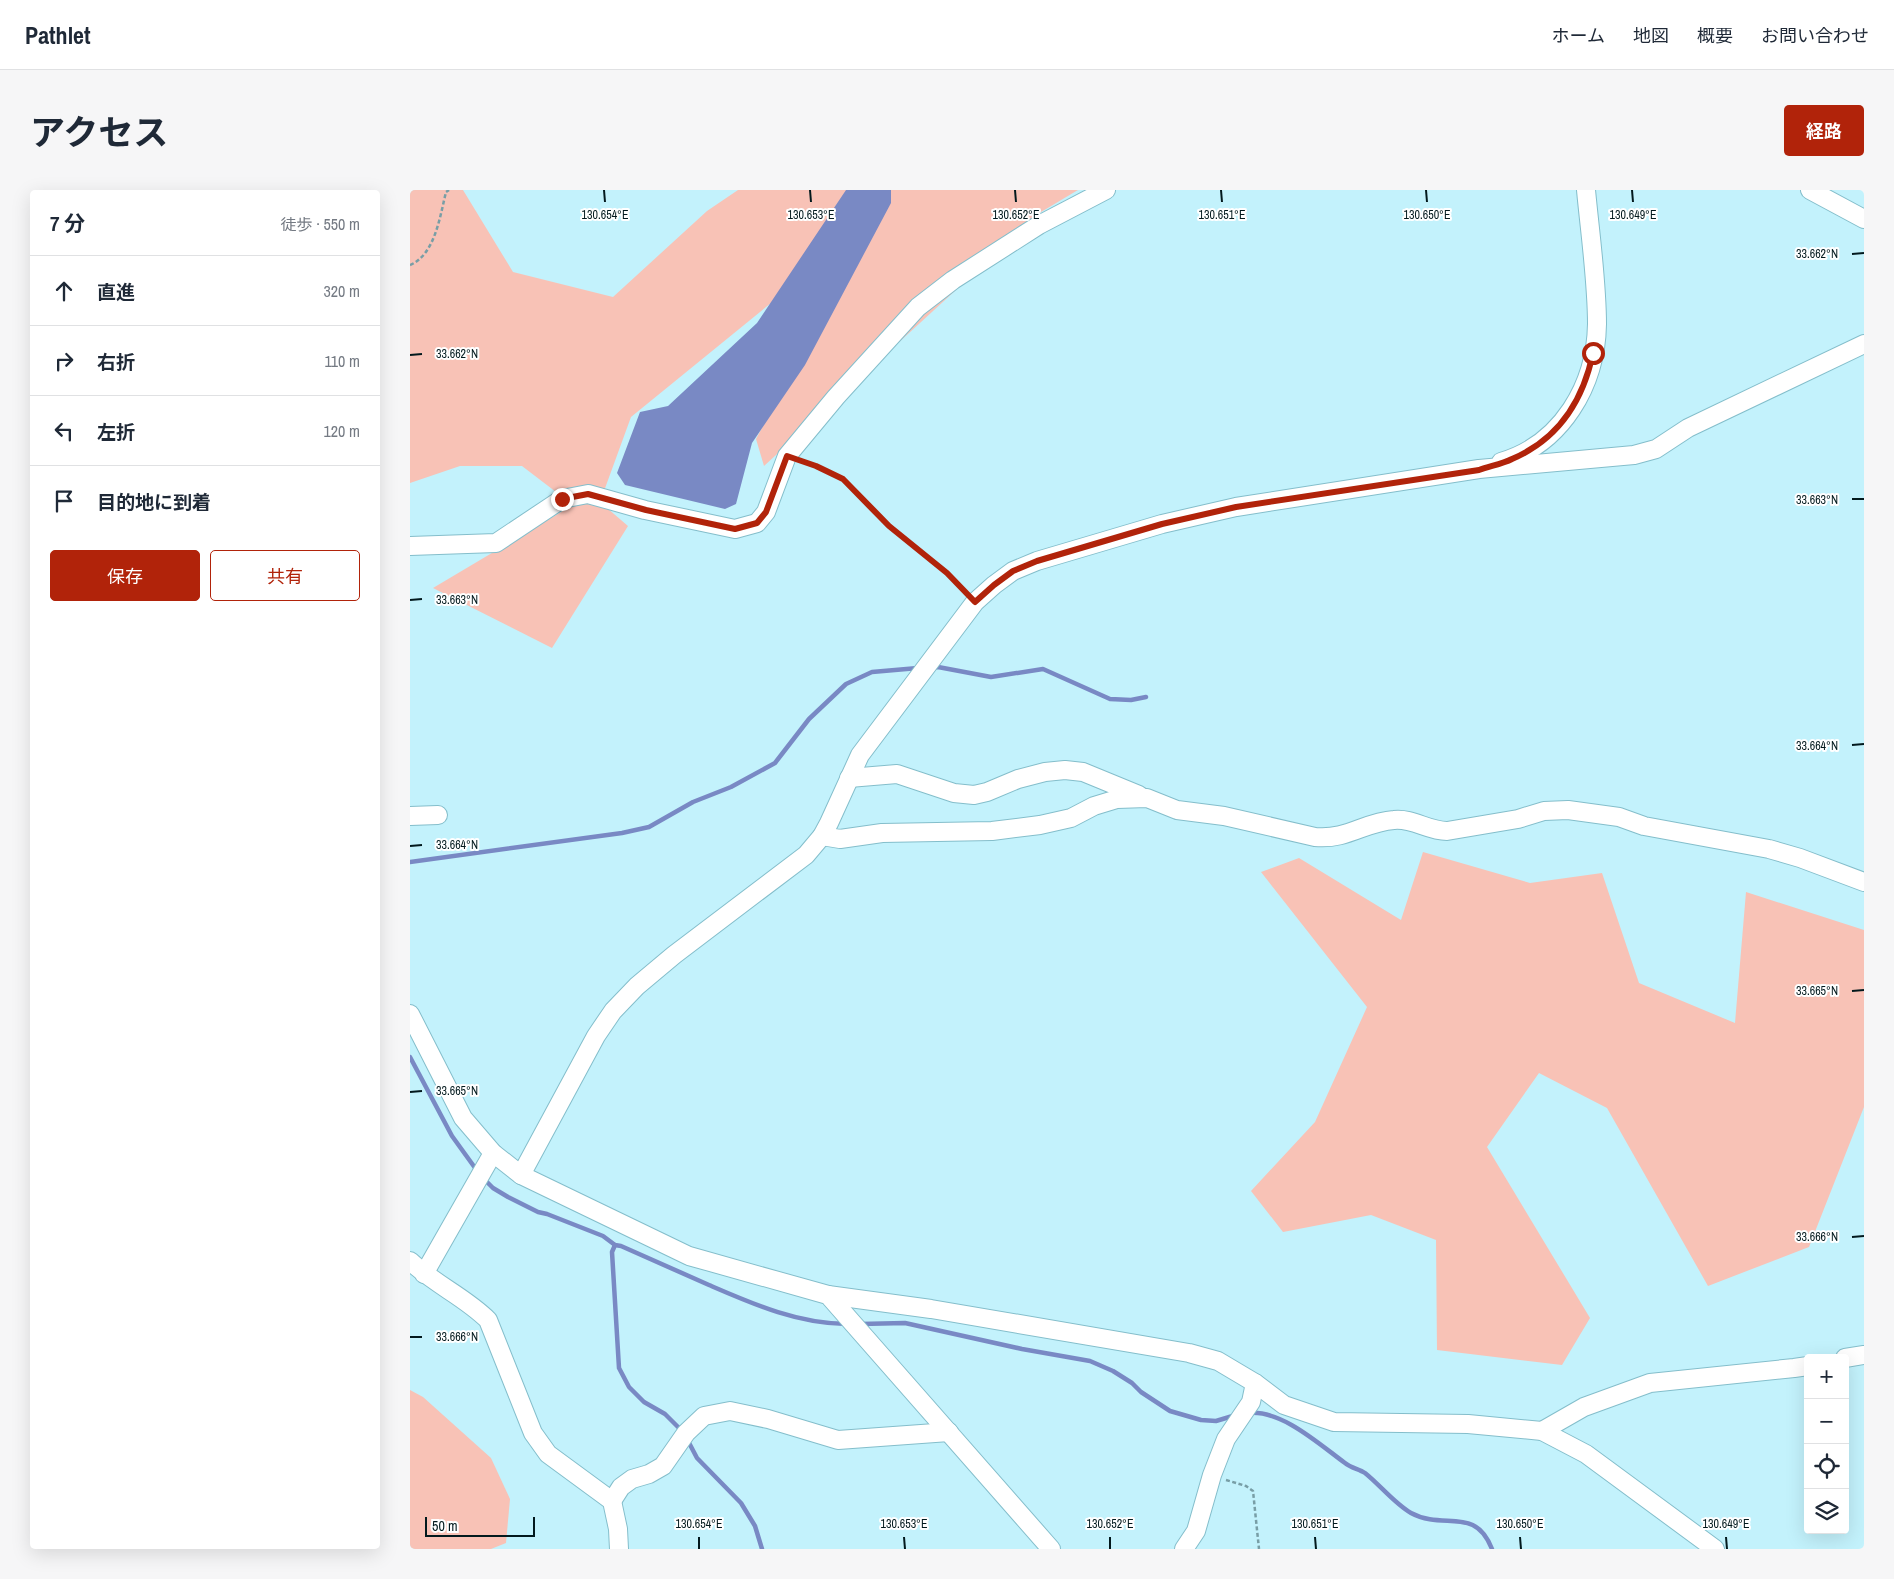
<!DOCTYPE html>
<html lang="ja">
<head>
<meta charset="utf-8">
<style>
	:root { --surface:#fff; --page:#f6f6f7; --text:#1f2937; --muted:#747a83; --line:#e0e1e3; --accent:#b1230a }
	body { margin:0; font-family:"Archivo Narrow","Noto Sans JP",sans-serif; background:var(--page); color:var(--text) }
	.controls { position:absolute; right:15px; bottom:15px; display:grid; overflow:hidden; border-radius:5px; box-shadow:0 5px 20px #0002 }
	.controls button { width:45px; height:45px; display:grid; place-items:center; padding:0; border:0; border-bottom:1px solid var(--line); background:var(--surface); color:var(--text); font:25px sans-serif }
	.scale { position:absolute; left:15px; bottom:12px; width:110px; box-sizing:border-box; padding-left:5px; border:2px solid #02191d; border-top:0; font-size:14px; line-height:18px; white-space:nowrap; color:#02191d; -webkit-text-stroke:4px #fff; paint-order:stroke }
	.stop { position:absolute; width:15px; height:15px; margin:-11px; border:4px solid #b1230a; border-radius:50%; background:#fff }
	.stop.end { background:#b1230a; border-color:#fff; box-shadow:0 1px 5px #0008 }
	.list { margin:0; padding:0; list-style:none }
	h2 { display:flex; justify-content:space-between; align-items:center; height:65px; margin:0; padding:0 20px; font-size:21px }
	h2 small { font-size:16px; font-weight:400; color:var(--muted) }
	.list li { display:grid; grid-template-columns:32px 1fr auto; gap:15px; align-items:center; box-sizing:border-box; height:70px; padding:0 20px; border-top:1px solid var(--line) }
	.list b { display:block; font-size:19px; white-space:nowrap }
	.list em { font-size:16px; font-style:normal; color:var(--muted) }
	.actions { display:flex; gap:10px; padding:15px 20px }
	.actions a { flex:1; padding:11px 0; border:1px solid var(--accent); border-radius:5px; text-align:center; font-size:18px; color:var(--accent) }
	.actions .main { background:var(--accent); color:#fff }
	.icon { flex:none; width:28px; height:28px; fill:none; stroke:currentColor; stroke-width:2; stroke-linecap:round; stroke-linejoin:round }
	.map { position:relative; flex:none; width:1454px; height:1359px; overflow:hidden; border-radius:5px }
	header { display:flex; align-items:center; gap:30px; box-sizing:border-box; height:70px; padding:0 25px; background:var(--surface); border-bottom:1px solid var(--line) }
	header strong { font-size:24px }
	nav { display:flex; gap:28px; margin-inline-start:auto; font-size:18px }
	.intro { display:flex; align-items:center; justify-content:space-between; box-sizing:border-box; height:120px; padding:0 30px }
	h1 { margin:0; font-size:35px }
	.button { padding:12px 22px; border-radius:5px; background:var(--accent); color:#fff; font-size:18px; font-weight:700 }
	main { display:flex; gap:30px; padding:0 30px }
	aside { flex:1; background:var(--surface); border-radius:5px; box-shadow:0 5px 20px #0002 }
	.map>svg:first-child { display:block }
</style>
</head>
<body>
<header>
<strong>Pathlet</strong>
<nav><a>ホーム</a><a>地図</a><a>概要</a><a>お問い合わせ</a></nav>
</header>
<div class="intro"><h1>アクセス</h1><a class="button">経路</a></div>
<main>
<aside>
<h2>7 分<small>徒歩 · 550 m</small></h2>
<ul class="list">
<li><svg class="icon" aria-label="ahead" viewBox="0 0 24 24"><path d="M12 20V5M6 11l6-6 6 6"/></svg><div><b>直進</b></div><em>320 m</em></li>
<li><svg class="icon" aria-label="right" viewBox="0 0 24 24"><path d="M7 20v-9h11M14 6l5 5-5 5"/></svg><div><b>右折</b></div><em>110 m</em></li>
<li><svg class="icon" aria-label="left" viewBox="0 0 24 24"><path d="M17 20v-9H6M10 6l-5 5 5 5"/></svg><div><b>左折</b></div><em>120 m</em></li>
<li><svg class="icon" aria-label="arrive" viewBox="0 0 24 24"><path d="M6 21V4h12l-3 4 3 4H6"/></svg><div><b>目的地に到着</b></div></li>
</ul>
<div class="actions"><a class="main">保存</a><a>共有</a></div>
</aside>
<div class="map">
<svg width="1454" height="1359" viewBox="0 0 1454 1359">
	<rect width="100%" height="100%" fill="#c3f2fc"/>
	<g fill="#f8c2b6">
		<path d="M 0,0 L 53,0 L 103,82 L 203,107 L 297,21 L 328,0 L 668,0 L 631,22 L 354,276 L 346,249 L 464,29 L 221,227 L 190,312 L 218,336 L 142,458 L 23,398 L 163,315 L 112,276 L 50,276 L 0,293 Z"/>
		<path d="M 1013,662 L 1120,693 L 1192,683 L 1229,793 L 1325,833 L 1336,702 L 1454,740 L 1454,917 L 1399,1057 L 1298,1096 L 1197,918 L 1129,883 L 1077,957 L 1180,1128 L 1152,1175 L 1027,1160 L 1026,1050 L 961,1025 L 873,1042 L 841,1001 L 905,932 L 957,817 L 851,682 L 889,668 L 991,730 Z"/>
		<path d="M 0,1200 L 13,1207 L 81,1268 L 100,1309 L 96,1353 L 81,1359 L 0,1359 Z"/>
	</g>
	<path fill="#7989c4" d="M 436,0 L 481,0 L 481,13 L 395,175 L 342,253 L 326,314 L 315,319 L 215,295 L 207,283 L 230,222 L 258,216 L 347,133 Z"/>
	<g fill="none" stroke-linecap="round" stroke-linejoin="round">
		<g stroke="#7989c4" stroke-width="4.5">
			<path d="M 521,478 L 528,477 L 581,487 L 633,479 L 700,509 L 721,510 L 736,507"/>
			<path d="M 0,672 L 212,643 L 239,637 L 283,612 L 321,597 L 365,573 L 399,529 L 436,494 L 462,482 L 508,478"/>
			<path d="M 0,867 L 42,946 L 68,982"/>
			<path d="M 73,988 L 83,998 L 98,1007 L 128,1022 L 137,1024 L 193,1046 L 205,1055 L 211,1056 C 241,1069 270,1082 299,1095 C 343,1114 388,1134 437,1134"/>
			<path d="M 205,1055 L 202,1062 L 209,1178 L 219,1197 L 234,1212 L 255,1224 L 273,1242"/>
			<path d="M 450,1134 L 495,1133 L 612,1159 L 680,1171 L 703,1181 L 722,1193 L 731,1202 L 760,1221 L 791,1230 L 806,1231 L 826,1225"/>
			<path d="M 839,1223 C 872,1220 909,1254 935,1273 C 941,1278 949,1279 955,1283 C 970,1295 985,1314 1001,1323 C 1034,1341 1065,1315 1082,1359"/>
			<path d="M 277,1249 L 287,1268 L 331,1313 L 345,1336 L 352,1359"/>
		</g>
		<g stroke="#84becb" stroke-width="20">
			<g id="minor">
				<path d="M 1400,0 L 1454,29"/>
				<path d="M 1091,272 C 1152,254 1186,195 1187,134 C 1187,91 1180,43 1176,0"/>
				<path d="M 0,356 L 86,353 L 152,309 L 178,304 L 235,320 L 325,339 L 347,333 L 356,322 L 377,266 L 426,207 L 508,117 L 543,90 L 629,35 L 696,0"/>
				<path d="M 439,588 L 487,584 L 544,603 L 564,605 L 577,602 L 608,589 L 635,582 L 655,580 L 673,582 L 729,605"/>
				<path d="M 0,626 L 28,625"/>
				<path d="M 412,646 L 430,649 L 472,643 L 582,641 L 630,635 L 661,628 L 684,616 L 707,609 L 737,608 L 767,620 L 814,626 L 905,647 C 938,650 954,632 984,630 C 1003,628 1018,641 1037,641 L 1108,629 L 1134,621 L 1158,620 L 1209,627 L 1234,636 L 1359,659 L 1390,668 L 1454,692"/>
				<path d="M 0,824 L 53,928 L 83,963 L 111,985 L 279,1066 L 418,1105 L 641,1359"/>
				<path d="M 111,985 L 186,846 L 203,821 L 227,796 L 264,765 L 396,665 L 412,646 L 419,633 L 450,565 L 565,412 L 584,395 L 603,381 L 627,371 L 752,334 L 826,317 L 1069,279 L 1224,265 L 1246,259 L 1278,238 L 1454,154"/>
				<path d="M 0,1071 C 24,1094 55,1107 78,1130 L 123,1243 L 138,1264 L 202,1311 L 208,1339 L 209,1359"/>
				<path d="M 14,1084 L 83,963"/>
				<path d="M 418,1105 L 521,1119 L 779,1163 L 808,1171 L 845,1193 L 874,1215 L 924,1232 L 1058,1234 L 1132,1241 L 1176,1264 L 1305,1359"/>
				<path d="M 1435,1168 L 1454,1165"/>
				<path d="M 1132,1241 L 1174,1217 L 1240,1193 L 1384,1178 L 1398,1176"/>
				<path d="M 202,1311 L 211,1297 L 222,1289 L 239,1284 L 253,1276 L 276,1243 L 294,1226 L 320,1221 L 358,1229 L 428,1250 L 539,1242"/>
				<path d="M 774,1359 L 786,1341 L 802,1285 L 816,1249 L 841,1212 L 845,1193"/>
			</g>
		</g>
		<g stroke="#789ea6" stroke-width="2.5" stroke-dasharray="4 2.5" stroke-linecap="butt">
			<path d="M 0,75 C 25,65 30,26 36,2 L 39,0"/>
			<path d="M 393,272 L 433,289 L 479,336 L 537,383 L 555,402"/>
			<path d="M 816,1290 L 836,1296 L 843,1301 L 849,1359"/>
		</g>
		<use href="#minor" stroke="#fff" stroke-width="18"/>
	</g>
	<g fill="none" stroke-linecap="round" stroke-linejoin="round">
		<path stroke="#b1230a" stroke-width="6" d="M 152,309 L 178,304 L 236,320 L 325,339 L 347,333 L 356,322 L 377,266 L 406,276 L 433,289 L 479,336 L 537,383 L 565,412 L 584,395 L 603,381 L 627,371 L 752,334 L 826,317 L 1069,280 C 1080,276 1092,274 1102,269 C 1149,249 1173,211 1183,163"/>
	</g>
	<path fill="none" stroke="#02191d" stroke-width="2" d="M 194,0 L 195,12M 400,0 L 401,12M 605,0 L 606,12M 811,0 L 812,12M 1016,0 L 1017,12M 1222,0 L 1223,12M 1442,64 L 1454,63M 0,165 L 12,164M 1442,309 L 1454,309M 0,410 L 12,409M 1442,555 L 1454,554M 0,656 L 12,655M 1442,801 L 1454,800M 0,902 L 12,901M 1442,1047 L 1454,1046M 0,1147 L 12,1147M 289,1347 L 289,1359M 494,1347 L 495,1359M 700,1347 L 700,1359M 905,1347 L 906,1359M 1110,1347 L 1111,1359M 1316,1347 L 1317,1359"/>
	<g font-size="12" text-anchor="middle" fill="#02191d" stroke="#fff" stroke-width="4" stroke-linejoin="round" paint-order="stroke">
		<text x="195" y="29">130.654°E</text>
		<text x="401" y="29">130.653°E</text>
		<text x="606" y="29">130.652°E</text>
		<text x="812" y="29">130.651°E</text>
		<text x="1017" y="29">130.650°E</text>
		<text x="1223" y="29">130.649°E</text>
		<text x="1407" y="68">33.662°N</text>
		<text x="47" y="168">33.662°N</text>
		<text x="1407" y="314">33.663°N</text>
		<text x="47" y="414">33.663°N</text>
		<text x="1407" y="560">33.664°N</text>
		<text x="47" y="659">33.664°N</text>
		<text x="1407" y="805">33.665°N</text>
		<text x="47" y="905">33.665°N</text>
		<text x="1407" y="1051">33.666°N</text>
		<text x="47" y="1151">33.666°N</text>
		<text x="289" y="1338">130.654°E</text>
		<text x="494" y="1338">130.653°E</text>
		<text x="700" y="1338">130.652°E</text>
		<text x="905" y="1338">130.651°E</text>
		<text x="1110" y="1338">130.650°E</text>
		<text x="1316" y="1338">130.649°E</text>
	</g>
</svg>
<div class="controls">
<button>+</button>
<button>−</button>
<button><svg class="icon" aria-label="locate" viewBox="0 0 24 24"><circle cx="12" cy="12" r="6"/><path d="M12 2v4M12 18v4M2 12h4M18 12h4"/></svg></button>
<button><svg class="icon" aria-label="layers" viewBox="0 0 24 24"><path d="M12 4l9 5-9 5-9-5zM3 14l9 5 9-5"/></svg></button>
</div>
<div class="scale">50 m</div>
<div class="stop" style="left:1183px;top:163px"></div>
<div class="stop end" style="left:152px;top:309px"></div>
</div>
</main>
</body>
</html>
